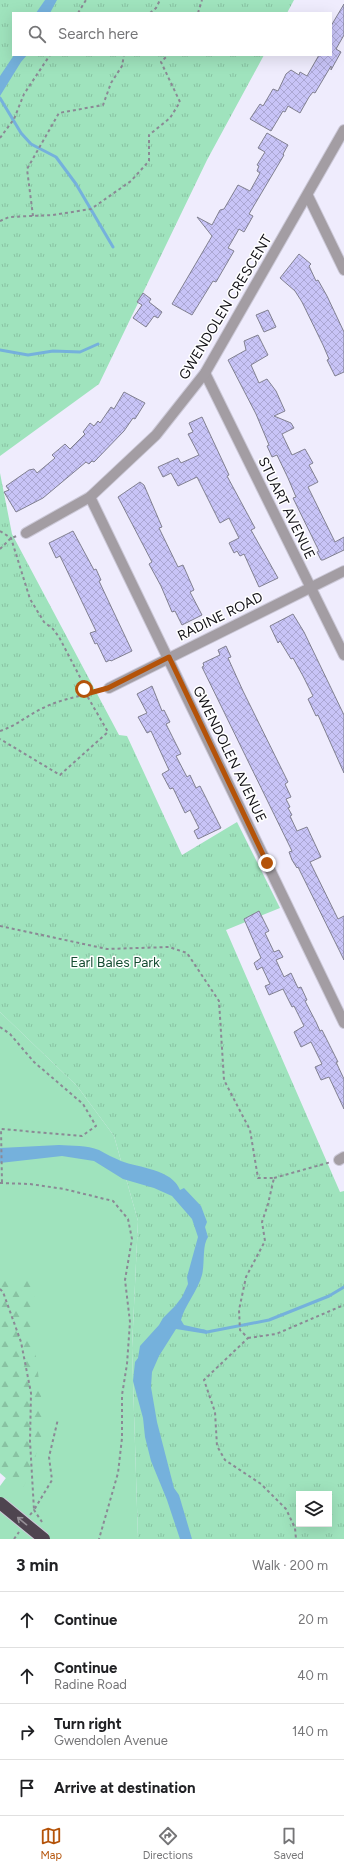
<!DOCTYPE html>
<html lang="en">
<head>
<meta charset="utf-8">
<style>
	:root { --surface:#fff; --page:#f6f6f6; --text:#202124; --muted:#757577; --line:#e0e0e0; --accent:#b45309 }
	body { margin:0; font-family:Figtree,sans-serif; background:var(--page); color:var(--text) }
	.controls { position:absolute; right:12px; bottom:12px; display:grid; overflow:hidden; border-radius:0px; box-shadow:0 4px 16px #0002 }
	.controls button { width:36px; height:36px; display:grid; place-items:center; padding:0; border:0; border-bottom:1px solid var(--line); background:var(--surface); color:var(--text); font:20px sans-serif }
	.stop { position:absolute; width:12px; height:12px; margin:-9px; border:3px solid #b45309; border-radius:50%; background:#fff }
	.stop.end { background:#b45309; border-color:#fff; box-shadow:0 1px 4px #0008 }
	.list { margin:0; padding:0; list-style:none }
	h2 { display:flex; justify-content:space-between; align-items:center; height:52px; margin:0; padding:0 16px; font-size:17px }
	h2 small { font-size:13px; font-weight:400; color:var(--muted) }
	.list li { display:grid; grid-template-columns:26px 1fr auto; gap:12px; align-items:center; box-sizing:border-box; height:56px; padding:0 16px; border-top:1px solid var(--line) }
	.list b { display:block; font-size:15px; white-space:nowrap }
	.list p { margin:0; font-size:13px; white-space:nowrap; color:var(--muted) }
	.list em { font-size:13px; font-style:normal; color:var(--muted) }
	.icon { flex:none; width:22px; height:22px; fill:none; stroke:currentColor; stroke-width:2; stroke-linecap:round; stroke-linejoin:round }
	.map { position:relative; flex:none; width:344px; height:1539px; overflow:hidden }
	.search { position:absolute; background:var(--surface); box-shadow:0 4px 16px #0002; left:12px; right:12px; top:12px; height:44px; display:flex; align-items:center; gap:10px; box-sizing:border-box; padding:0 14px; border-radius:0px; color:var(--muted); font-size:15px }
	.sheet { height:276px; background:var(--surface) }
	nav { display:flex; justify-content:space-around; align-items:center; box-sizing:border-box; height:56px; border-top:1px solid var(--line); background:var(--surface); font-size:11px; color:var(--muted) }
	nav a { display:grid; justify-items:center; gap:2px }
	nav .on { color:var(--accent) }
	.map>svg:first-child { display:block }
</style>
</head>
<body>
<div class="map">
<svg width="344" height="1539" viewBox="0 0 344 1539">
	<defs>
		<pattern id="forest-firs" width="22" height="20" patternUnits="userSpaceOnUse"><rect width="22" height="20" fill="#9fe3bd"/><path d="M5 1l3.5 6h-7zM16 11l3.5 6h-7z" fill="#88c2a2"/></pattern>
		<pattern id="park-tufts" width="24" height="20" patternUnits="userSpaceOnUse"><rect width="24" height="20" fill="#9fe3bd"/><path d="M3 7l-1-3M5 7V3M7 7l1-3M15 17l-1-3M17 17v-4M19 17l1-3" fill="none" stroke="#88c2a2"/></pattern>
		<pattern id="building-cross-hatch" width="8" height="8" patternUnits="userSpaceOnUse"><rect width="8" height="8" fill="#c8c4f7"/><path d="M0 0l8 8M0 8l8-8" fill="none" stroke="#aba7d3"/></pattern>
	</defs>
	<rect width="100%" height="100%" fill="#efecfd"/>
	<path fill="#9fe3bd" d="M 0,1012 L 77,1086 L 114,1136 L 138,1221 L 132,1348 L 138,1539 L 0,1539 L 0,1486 L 14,1467 L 0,1345 Z"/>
	<path fill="url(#forest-firs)" d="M 0,1271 L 10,1277 L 32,1277 L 35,1287 L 32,1328 L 45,1425 L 31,1471 L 20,1494 L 16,1487 L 0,1473 Z"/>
	<g fill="url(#park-tufts)" fill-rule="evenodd">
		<path d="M 0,0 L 294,0 L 287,13 L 13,13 L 13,55 L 264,55 L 207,160 L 99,384 L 0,456 Z"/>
		<path d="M 0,473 L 12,534 L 119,735 L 127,736 L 182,855 L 237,822 L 280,908 L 226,930 L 340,1192 L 344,1191 L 344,1539 L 138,1539 L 132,1348 L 138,1221 L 114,1136 L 77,1086 L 0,1012 ZM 299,1494 L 329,1494 L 329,1524 L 299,1524 Z"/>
	</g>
	<g fill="#75b1dc">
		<path d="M 45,0 L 57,0 L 50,13 L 36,13 Z"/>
		<path d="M 14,55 L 27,55 L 21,62 L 0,96 L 0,76 Z"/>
		<path d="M 59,1145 C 72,1146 87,1145 99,1150 C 106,1154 114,1158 121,1161 C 139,1168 172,1169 180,1190 L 184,1188 L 201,1206 L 207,1222 L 205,1227 L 208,1237 C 202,1246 205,1263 202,1275 C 198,1290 184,1307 181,1320 L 184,1325 L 206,1330 L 207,1334 L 176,1329 L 159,1356 L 152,1372 L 151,1387 L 157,1422 L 174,1488 L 179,1495 L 192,1539 L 180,1539 L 167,1500 L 151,1461 L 145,1437 L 143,1418 L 133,1381 L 135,1362 L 138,1358 L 140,1346 L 159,1325 L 163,1318 L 175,1306 L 182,1297 L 188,1284 L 187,1277 L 198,1237 L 192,1219 L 172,1196 L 154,1188 L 123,1179 L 94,1161 L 62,1156 L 0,1163 L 0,1148 Z"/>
	</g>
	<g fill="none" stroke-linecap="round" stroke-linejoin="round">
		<g stroke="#75b1dc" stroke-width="3">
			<path d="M 0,98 L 21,133 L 31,144 L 56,157 L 76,184 L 113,247"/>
			<path d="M 0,350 L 28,355 L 53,351 L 80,352 L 98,344"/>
			<path d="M 203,1331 L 207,1332 L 269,1320 L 329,1296 L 344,1287"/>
		</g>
	</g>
	<g fill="url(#building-cross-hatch)" stroke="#818090">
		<path d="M 344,4 L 344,35 L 336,49 L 341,52 L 331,70 L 331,66 L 315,93 L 313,92 L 309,97 L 300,113 L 288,106 L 285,112 L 283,111 L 271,131 L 250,119 L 260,104 L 263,106 L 273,89 L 278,91 L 286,74 L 291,70 L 299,75 L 300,72 L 307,76 L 319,55 L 331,55 L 331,26 Z"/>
		<path d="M 267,133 L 288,145 L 283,154 L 284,155 L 249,214 L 253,216 L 244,232 L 239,229 L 228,248 L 234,251 L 216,282 L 213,281 L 192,315 L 172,304 L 212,236 L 197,217 L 212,225 L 220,210 L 224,209 L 238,185 L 250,191 L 260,173 L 257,171 L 259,166 L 257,165 L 265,152 L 258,148 Z"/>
		<path d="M 299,254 L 311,264 L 309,266 L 316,281 L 318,280 L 327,296 L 344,332 L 344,372 L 335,376 L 327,360 L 329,359 L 323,345 L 302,302 L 295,291 L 280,278 Z"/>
		<path d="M 143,293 L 151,299 L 149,302 L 162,312 L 158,318 L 154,316 L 146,327 L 133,318 L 142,305 L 137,302 Z"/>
		<path d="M 268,310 L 276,327 L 264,332 L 256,315 Z"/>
		<path d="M 258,335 L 268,355 L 251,365 L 259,383 L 267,379 L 276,391 L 285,411 L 274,416 L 291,423 L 294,428 L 282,434 L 292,455 L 305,449 L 313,463 L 309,465 L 318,482 L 308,487 L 335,542 L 344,537 L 344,550 L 323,560 L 321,560 L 317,552 L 319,551 L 293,498 L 296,497 L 288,478 L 277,455 L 272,457 L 267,446 L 269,445 L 256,414 L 228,360 L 246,350 L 244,341 Z"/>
		<path d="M 124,392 L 145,403 L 135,419 L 133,418 L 124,431 L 94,462 L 92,461 L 89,464 L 86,462 L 43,498 L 16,512 L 4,492 L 9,490 L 6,486 L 29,470 L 34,469 L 37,473 L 55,458 L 52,455 L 65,444 L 70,449 L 85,434 L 83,432 L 90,423 L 94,426 L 98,421 L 100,423 L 111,407 L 114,409 Z"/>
		<path d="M 202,417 L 229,475 L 227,476 L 255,528 L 251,530 L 278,578 L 259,587 L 244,554 L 240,556 L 237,551 L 234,553 L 229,543 L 239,538 L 229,518 L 220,523 L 197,477 L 178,486 L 171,473 L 163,477 L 158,467 L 178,458 L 181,463 L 199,455 L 188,434 L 193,432 L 189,423 Z"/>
		<path d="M 140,482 L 144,485 L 162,527 L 159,528 L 178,567 L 183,565 L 194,590 L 190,592 L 202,615 L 182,625 L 175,611 L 172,612 L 161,586 L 149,564 L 152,562 L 118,497 Z"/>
		<path d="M 73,531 L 94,570 L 96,569 L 101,580 L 99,581 L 132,651 L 111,661 L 110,660 L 106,662 L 97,643 L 95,644 L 90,633 L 96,631 L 60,556 L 56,558 L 49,543 Z"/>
		<path d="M 293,614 L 304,632 L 344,715 L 344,773 L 318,715 L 316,716 L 308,699 L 313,696 L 303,676 L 293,658 L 291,659 L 280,641 L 278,643 L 270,626 Z"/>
		<path d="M 226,646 L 231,657 L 228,658 L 243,691 L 288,782 L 285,784 L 291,797 L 286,799 L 290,807 L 288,808 L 292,815 L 290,816 L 297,831 L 307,827 L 321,857 L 310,862 L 338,919 L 344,916 L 344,960 L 298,867 L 297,868 L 292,860 L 289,852 L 292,851 L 202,667 L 204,666 L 203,663 L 220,655 L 218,650 Z"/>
		<path d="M 152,686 L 162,711 L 164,710 L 170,722 L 166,724 L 181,754 L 176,756 L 187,777 L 190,775 L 196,788 L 200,786 L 221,828 L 198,839 L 194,831 L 199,828 L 190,810 L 185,813 L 173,788 L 170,789 L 162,774 L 169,770 L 151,731 L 147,733 L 138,717 L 147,713 L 137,694 Z"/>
		<path d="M 259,911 L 269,931 L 265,933 L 274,952 L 279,950 L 283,957 L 276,960 L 284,977 L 291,973 L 298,988 L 301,987 L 307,1000 L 305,1001 L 316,1022 L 320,1031 L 322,1030 L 338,1062 L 336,1062 L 344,1079 L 344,1109 L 329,1077 L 321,1080 L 315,1067 L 322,1064 L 311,1042 L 301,1047 L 294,1032 L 304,1026 L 294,1006 L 292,1007 L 283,989 L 269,995 L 265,986 L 270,984 L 262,967 L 257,970 L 254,963 L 261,958 L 244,919 Z"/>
	</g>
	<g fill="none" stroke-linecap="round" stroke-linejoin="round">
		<g stroke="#ccc9d8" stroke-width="12">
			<g id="minor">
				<path d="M 308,196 L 344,270"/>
				<path d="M 205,373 L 344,655"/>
				<path d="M 90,497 L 344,1023"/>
				<path d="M 26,533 L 90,497 L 156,435 L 205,373 L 344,130"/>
				<path d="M 109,688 L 344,571"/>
				<path d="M 339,1160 L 344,1157"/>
			</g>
		</g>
		<g stroke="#8b8995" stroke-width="2" stroke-dasharray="3 3" stroke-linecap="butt">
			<path d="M 78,13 L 86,0"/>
			<path d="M 150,13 L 156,8 L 160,0"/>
			<path d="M 198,13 L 202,0"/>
			<path d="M 0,138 L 14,119 L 24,94 L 50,55"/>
			<path d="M 33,216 L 27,169 L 59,113 L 103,105 L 111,83 L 122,66 L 124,55"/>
			<path d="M 0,221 L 9,217 L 53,215 L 91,209 L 131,181 L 149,161 L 149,135 L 170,118 L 180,102 L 161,62 L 168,55"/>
			<path d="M 0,531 L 11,538 L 30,599 L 44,622 L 53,629 L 59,637 L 82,681 L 86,694 L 108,732 L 60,775 L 0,739"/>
			<path d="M 0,549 L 11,538 L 17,536"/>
			<path d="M 0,731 C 16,726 28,715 43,708 C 61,699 81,696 100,691"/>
			<path d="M 0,926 L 107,949 L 169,947 L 187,953 L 219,1001 L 224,1080 L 250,1130 L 258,1178 L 274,1178 L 268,1204 L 262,1222 L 265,1241 L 246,1277 L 239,1310 L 240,1330 L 248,1338 L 204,1380 L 215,1412 L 217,1446 L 225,1460 L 261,1484 L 286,1509 L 295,1528 L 296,1539"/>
			<path d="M 0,1027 L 10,1034 L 34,1062 L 83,1104 L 96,1126 L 82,1136 L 1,1129 L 2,1183"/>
			<path d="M 274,1178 L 331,1162"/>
			<path d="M 0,1183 L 30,1184 L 64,1189 L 113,1201 L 128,1219 L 132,1239 L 125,1280 L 130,1322 L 127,1364 L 122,1395 L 122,1438 L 118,1473 L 99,1539"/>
			<path d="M 0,1289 L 3,1292 L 21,1342 L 31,1393 L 30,1441 L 34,1510 L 52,1480 L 49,1457 L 58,1419"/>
			<path d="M 248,1338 L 276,1334 L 344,1305"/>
			<path d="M 30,1515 L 34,1510 L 42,1522"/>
			<path d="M 14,1539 L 19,1532"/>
		</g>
		<use href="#minor" stroke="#a39da3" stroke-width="10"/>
		<g stroke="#ccc9d8" stroke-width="14" stroke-linecap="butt">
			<path id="motorway-bridge" d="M 0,1503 L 44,1539"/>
		</g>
		<use href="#motorway-bridge" stroke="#4f4550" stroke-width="12"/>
	</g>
	<defs><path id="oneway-shaft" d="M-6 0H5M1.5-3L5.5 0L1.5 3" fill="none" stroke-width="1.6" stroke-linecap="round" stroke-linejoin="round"/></defs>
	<use stroke="#958f96" href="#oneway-shaft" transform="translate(22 1521) rotate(-141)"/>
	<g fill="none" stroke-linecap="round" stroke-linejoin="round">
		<path stroke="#b45309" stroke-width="5" d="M 84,689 L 86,694 L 108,688 L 169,657 L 267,863"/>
	</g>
	<g text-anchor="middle" stroke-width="3" stroke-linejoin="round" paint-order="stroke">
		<g font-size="14" fill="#121117" stroke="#fff">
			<text transform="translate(225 307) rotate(-59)" y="5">GWENDOLEN CRESCENT</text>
			<text transform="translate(287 508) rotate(64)" y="5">STUART AVENUE</text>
			<text transform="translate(220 616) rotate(-26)" y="5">RADINE ROAD</text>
			<text transform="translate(230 754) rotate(64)" y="5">GWENDOLEN AVENUE</text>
		</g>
		<g font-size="14" fill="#174d33" stroke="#fff">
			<text x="115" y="967">Earl Bales Park</text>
		</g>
	</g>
</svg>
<div class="controls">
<button><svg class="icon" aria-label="layers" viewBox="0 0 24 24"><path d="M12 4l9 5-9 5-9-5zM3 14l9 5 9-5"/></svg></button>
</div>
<div class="stop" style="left:84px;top:689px"></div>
<div class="stop end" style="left:267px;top:863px"></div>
<div class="search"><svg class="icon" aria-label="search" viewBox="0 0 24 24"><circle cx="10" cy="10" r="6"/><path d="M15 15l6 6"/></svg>Search here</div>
</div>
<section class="sheet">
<h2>3 min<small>Walk · 200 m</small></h2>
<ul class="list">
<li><svg class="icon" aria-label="ahead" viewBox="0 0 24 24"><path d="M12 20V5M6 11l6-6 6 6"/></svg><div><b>Continue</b></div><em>20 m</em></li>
<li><svg class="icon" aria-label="ahead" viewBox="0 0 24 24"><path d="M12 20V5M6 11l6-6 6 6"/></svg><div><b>Continue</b><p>Radine Road</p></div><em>40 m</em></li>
<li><svg class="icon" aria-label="right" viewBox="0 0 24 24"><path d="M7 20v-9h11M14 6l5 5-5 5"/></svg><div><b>Turn right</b><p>Gwendolen Avenue</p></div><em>140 m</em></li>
<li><svg class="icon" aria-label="arrive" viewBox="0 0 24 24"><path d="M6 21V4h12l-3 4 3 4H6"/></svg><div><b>Arrive at destination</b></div></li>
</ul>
</section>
<nav>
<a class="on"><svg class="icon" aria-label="map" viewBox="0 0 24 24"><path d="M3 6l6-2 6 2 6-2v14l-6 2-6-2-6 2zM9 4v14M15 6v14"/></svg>Map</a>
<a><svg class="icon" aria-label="directions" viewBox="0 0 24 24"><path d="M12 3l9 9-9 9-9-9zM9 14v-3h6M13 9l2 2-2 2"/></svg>Directions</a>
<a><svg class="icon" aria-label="saved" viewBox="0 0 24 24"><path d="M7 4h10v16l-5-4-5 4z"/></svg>Saved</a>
</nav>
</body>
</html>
